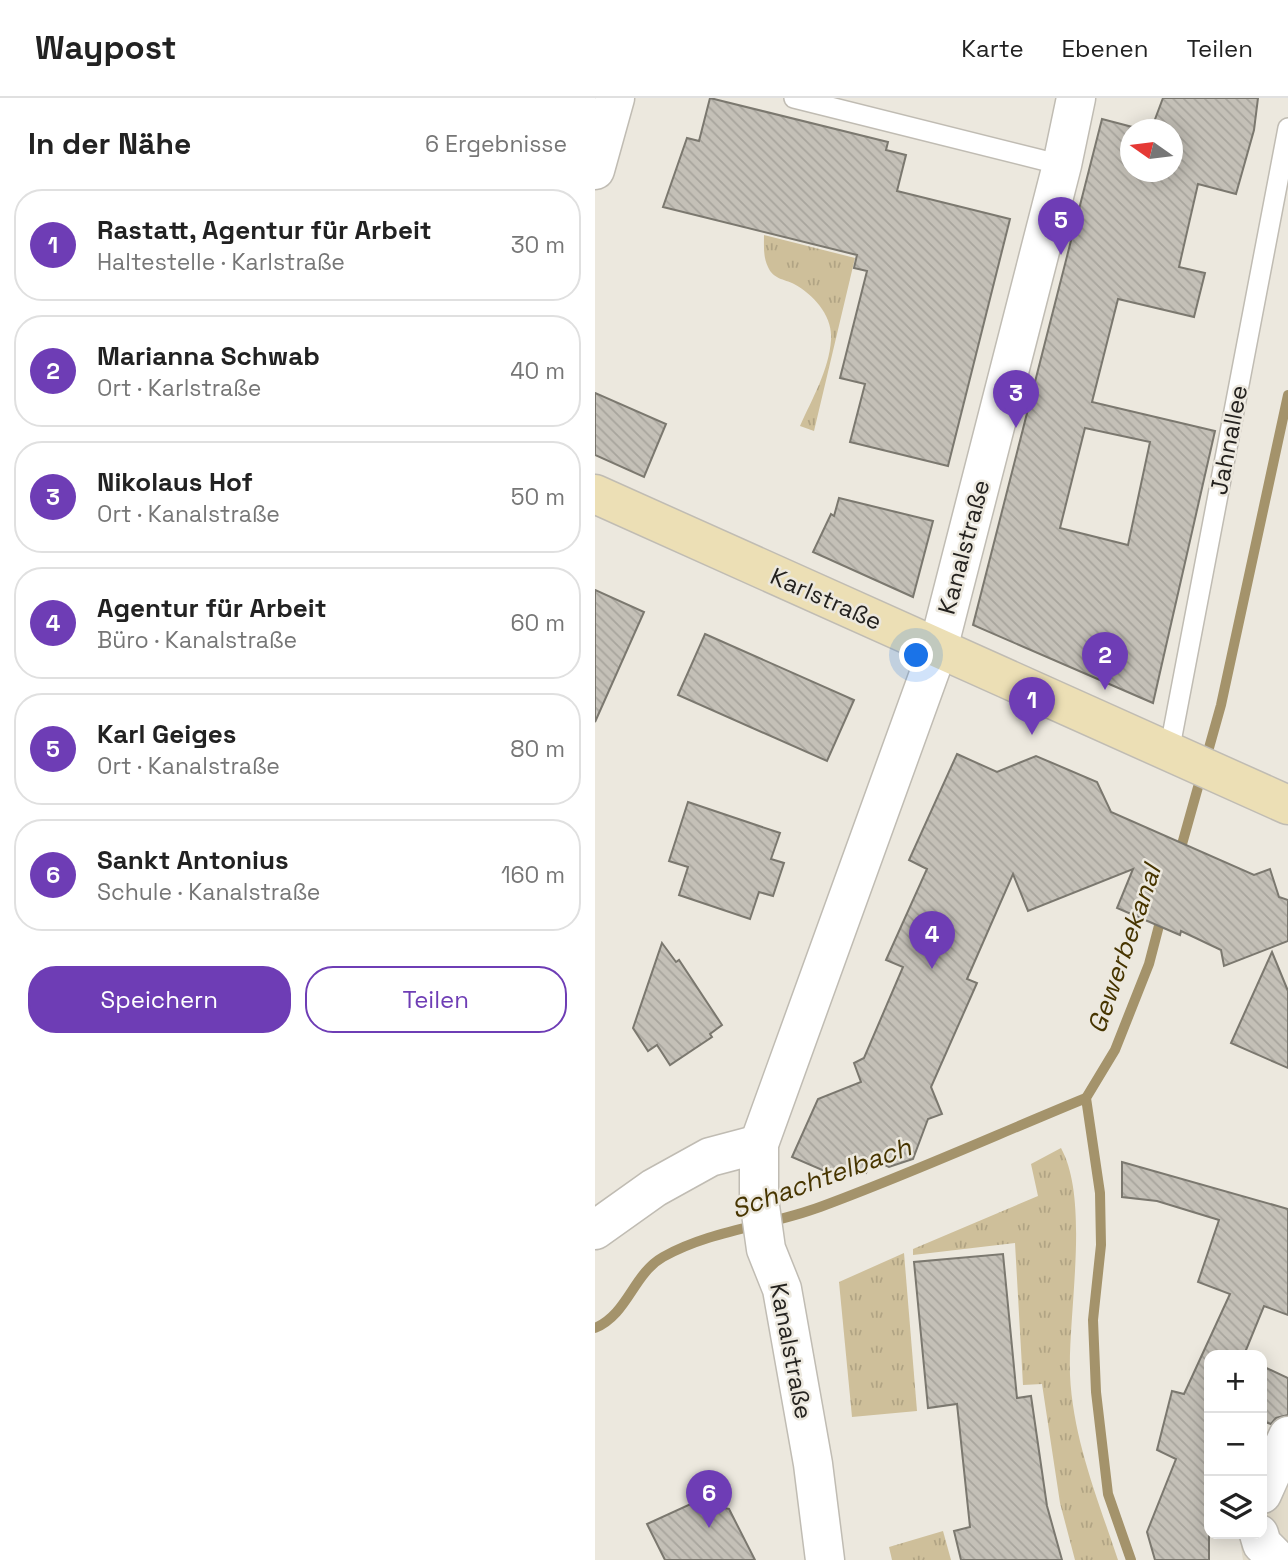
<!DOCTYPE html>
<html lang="de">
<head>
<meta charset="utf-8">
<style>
	:root { --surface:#fff; --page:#f2f2f2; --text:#222; --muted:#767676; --line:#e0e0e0; --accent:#6e3db5 }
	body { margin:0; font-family:"Space Grotesk",sans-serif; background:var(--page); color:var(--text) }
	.controls { position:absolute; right:21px; bottom:21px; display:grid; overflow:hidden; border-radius:14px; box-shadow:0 4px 18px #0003 }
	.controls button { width:63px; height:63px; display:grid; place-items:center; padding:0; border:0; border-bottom:2px solid var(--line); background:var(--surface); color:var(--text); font:35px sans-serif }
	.compass { position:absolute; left:525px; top:21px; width:63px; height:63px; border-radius:50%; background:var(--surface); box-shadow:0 4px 18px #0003; rotate:284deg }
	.you { position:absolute; left:322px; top:558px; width:24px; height:24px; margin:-18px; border:5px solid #fff; border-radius:50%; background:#1a73e8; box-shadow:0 0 0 10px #1a73e833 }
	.badge { display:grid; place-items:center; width:46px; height:46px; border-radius:50%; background:var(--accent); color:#fff; font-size:23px; font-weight:700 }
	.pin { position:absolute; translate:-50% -58px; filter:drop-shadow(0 2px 4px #0008) }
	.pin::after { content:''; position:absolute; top:37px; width:24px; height:21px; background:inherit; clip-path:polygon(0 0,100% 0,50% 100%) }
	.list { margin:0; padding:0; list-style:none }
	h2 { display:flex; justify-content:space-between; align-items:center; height:91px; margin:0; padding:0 28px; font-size:30px }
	h2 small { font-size:23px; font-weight:400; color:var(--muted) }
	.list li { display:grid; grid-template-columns:46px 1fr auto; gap:21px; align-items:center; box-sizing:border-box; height:112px; margin:0 14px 14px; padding:0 14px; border:2px solid var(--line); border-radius:28px }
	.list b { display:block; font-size:26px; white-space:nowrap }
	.list p { margin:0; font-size:23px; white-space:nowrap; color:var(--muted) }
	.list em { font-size:23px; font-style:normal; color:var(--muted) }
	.actions { display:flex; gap:14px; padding:21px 28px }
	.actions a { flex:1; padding:16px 0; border:2px solid var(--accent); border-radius:28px; text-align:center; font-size:24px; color:var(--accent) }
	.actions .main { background:var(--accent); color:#fff }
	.icon { flex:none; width:38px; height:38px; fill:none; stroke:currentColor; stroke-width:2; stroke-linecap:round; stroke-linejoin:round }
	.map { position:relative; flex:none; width:693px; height:1462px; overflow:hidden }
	header { display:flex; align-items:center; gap:42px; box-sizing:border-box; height:98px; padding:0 35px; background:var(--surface); border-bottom:2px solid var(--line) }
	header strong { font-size:33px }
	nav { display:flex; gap:38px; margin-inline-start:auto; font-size:24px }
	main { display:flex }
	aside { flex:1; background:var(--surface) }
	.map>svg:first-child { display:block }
</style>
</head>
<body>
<header>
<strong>Waypost</strong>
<nav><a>Karte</a><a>Ebenen</a><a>Teilen</a></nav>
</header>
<main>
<aside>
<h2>In der Nähe<small>6 Ergebnisse</small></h2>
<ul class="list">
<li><span class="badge">1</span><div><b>Rastatt, Agentur für Arbeit</b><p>Haltestelle · Karlstraße</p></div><em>30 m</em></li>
<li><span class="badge">2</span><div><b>Marianna Schwab</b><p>Ort · Karlstraße</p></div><em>40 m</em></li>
<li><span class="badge">3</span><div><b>Nikolaus Hof</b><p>Ort · Kanalstraße</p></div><em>50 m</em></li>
<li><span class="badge">4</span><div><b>Agentur für Arbeit</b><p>Büro · Kanalstraße</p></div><em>60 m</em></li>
<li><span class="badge">5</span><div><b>Karl Geiges</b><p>Ort · Kanalstraße</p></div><em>80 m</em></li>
<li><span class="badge">6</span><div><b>Sankt Antonius</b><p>Schule · Kanalstraße</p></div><em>160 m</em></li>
</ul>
<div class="actions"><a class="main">Speichern</a><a>Teilen</a></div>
</aside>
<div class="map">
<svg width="693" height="1462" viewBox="0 0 693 1462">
	<defs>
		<pattern id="grass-tufts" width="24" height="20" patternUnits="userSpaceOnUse" patternTransform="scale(1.75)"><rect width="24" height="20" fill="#cebf9a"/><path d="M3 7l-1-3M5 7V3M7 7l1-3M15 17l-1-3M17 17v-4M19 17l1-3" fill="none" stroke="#b1a484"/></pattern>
		<pattern id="building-back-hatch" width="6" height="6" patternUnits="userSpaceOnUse" patternTransform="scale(1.75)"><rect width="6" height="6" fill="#c4c0b7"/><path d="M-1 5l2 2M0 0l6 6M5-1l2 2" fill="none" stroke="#a8a59d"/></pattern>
	</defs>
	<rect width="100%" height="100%" fill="#ece8de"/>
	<path fill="#e2dbca" d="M 693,1302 L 693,1462 L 648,1462 L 644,1436 L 667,1436 L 667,1360 Z"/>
	<g fill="url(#grass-tufts)">
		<path d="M 169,137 L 260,160 L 219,333 L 205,328 C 217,301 234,272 236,242 C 238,218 219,197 199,186 C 189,181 178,181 173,169 C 168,159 169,148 169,137 Z"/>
		<path d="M 466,1050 C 495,1103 473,1213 475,1277 C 478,1341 503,1402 523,1462 L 480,1462 L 465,1405 L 447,1286 L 428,1287 L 420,1145 L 318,1157 L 318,1151 L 443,1098 L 436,1066 Z"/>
		<path d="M 309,1155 L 322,1313 L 257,1319 L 244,1184 Z"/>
		<path d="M 348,1433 L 356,1462 L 297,1462 L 294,1449 Z"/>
	</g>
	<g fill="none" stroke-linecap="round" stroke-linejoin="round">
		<g stroke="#a4936b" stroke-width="10">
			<path d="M 584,757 L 626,607 L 693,297"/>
			<path d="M 0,1230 C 33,1216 38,1176 68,1159 C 116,1132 174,1128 225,1109 C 315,1076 403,1036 491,1000"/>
			<path d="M 536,1462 L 513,1396 L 501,1294 L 498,1222 L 506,1147 L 505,1095 L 491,1000 L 520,952 L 554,866 L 567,816"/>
		</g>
	</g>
	<g fill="url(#building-back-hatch)" stroke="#7b786f" stroke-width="2" fill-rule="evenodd">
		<path d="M 115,0 L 293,44 L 291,52 L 311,57 L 302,93 L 415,121 L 353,368 L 255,344 L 270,286 L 245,280 L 272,173 L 259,170 L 262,157 L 68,109 L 92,40 L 104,43 Z"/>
		<path d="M 568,0 L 663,0 L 659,32 L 641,96 L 603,86 L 584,169 L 610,175 L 599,219 L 523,201 L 497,304 L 620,333 L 558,605 L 378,527 L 507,21 L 549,32 L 536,32 L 536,74 L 578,74 L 578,32 L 556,32 ZM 490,330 L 555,344 L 533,447 L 465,430 Z"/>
		<path d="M 0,295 L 71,326 L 49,379 L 0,357 Z"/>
		<path d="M 244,400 L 338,423 L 318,499 L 218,454 L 236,416 L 239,418 Z"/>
		<path d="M 0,492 L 49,514 L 0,624 Z"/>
		<path d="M 110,536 L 259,602 L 232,663 L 83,597 Z"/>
		<path d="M 362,656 L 402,674 L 441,658 L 502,684 L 516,714 L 659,777 L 675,771 L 684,799 L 693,802 L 693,843 L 629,868 L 626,852 L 586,833 L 585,837 L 522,810 L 538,771 L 433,813 L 418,776 L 372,881 L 382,885 L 336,989 L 347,1016 L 333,1021 L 318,1061 L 294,1069 L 277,1061 L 271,1075 L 254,1068 L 248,1081 L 197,1059 L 223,1001 L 266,984 L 259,965 L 269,960 L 308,869 L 291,862 L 332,771 L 314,762 Z"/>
		<path d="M 93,704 L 185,735 L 176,761 L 189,765 L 178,798 L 164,794 L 155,821 L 84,797 L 93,769 L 74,763 Z"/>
		<path d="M 67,845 L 81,864 L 84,862 L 127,927 L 115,936 L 117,939 L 75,967 L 62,947 L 53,953 L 38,930 Z"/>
		<path d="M 677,854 L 693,893 L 693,970 L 636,945 Z"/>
		<path d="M 527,1064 L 693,1111 L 693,1217 L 669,1208 L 649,1257 L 614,1257 L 614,1462 L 560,1462 L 552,1434 L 581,1361 L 562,1352 L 577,1293 L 589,1296 L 635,1196 L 603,1184 L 624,1122 L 562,1103 L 527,1099 Z"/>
		<path d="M 408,1156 L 422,1300 L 436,1298 L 452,1408 L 467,1462 L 366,1462 L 359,1433 L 375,1429 L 362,1306 L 333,1310 L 319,1164 Z"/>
		<path d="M 667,1268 L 693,1280 L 693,1317 L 681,1320 L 676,1326 L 667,1323 Z"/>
		<path d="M 100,1404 L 134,1411 L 160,1462 L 70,1462 L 52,1426 Z"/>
	</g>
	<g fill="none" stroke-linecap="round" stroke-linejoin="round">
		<g stroke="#c0bcb3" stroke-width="22">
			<g id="lane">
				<path d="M 199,0 L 467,67"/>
				<path d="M 574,654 L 693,30"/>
			</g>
		</g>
		<g stroke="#c0bcb3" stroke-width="41">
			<g id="street">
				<path d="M 0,72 L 20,0"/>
				<path d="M 0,1132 L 59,1090 L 115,1059 L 164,1046"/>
				<path d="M 667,1396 L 693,1338"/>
				<path d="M 664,1436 L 667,1446 L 683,1462"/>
				<path d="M 230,1462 L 218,1366 L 187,1191 L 171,1151 L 164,1101 L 164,1046 L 343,551 L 467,67 L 481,0"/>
			</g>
		</g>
		<g stroke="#c0bcb3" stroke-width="41">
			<path id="secondary" d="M 0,396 L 693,707"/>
		</g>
		<use href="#lane" stroke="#fff" stroke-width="19"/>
		<use href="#street" stroke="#fff" stroke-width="38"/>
		<use href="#secondary" stroke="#ecdfb5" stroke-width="38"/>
	</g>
	<g text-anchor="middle" stroke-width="5" stroke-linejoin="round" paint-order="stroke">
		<g font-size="24" fill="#24221f" stroke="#ece8de">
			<text transform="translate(634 342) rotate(-79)" y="8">Jahnallee</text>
			<text transform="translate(369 449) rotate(-75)" y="8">Kanalstraße</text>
			<text transform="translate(231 501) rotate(24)" y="8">Karlstraße</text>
			<text transform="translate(196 1253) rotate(79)" y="8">Kanalstraße</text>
		</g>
		<g font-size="26" font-style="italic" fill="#473500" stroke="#ece8de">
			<text transform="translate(529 851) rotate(-71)" y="9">Gewerbekanal</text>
			<text transform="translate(226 1080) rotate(-20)" y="9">Schachtelbach</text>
		</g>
	</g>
</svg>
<div class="controls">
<button>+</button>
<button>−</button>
<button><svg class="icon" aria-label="layers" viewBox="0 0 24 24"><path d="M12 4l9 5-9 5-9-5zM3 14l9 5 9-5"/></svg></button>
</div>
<svg class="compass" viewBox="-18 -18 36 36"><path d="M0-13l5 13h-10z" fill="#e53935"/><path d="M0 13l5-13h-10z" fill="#767676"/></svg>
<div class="you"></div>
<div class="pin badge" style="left:437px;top:637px">1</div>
<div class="pin badge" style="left:510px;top:592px">2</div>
<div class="pin badge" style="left:421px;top:330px">3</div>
<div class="pin badge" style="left:337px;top:871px">4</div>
<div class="pin badge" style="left:466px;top:157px">5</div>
<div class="pin badge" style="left:114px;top:1430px">6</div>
</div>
</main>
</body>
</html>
